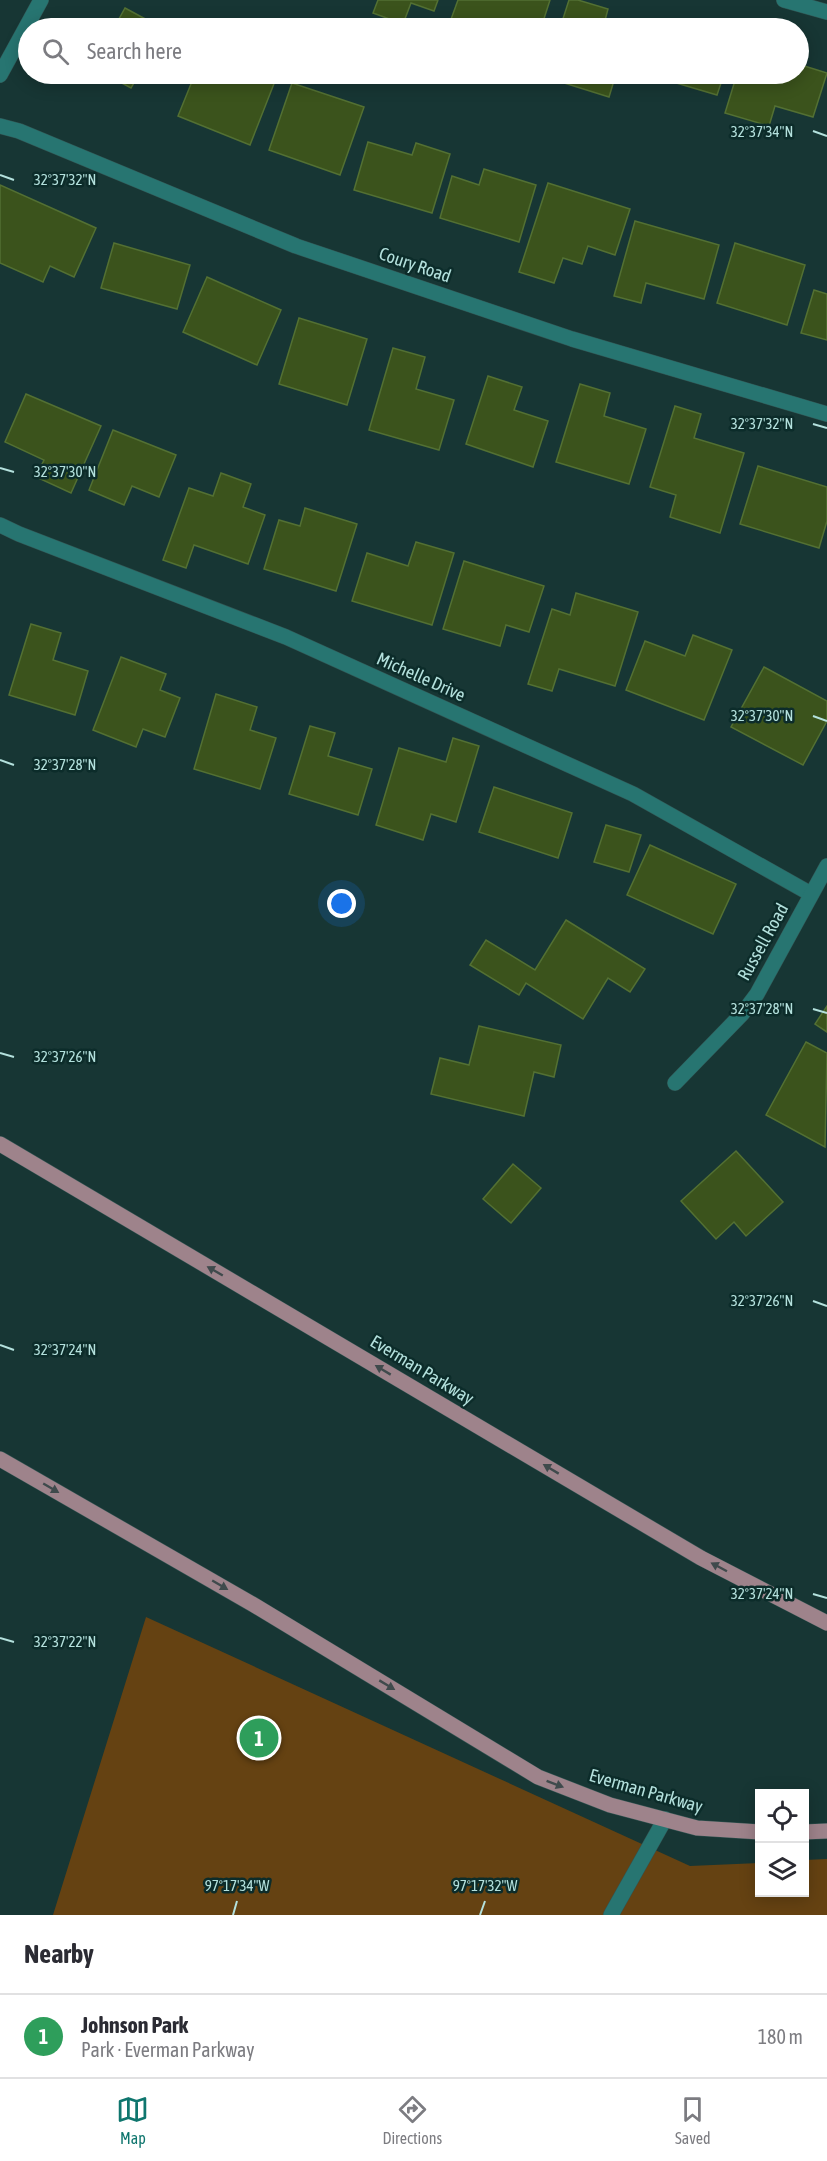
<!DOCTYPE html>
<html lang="en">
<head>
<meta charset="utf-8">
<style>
	:root { --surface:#fff; --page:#f2f2f3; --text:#2b2b33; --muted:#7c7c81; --line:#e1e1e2; --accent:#0f766e }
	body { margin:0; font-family:"Asap Condensed",sans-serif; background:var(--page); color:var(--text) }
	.controls { position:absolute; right:18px; bottom:18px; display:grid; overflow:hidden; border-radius:0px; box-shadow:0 3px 15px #0003 }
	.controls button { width:54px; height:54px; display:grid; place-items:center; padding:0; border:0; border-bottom:2px solid var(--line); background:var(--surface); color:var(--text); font:30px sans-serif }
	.you { position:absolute; left:342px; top:904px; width:21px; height:21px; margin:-15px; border:4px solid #fff; border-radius:50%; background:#1a73e8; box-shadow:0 0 0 9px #1a73e833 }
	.badge { display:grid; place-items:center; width:39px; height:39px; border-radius:50%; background:var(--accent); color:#fff; font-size:20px; font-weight:700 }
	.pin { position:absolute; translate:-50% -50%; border:3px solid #fff; box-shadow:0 2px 6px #0006 }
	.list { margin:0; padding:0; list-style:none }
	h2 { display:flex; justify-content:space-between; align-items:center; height:78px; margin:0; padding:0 24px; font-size:26px }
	h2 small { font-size:20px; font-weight:400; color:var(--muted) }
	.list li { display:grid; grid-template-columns:39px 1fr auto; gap:18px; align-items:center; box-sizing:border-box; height:84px; padding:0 24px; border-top:2px solid var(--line) }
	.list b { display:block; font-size:22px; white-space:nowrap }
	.list p { margin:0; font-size:20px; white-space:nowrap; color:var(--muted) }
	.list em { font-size:20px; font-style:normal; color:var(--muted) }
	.icon { flex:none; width:33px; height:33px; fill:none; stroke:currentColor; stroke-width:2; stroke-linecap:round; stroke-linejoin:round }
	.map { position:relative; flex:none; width:827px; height:1915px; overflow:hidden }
	.search { position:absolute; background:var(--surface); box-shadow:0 3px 15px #0003; left:18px; right:18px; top:18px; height:66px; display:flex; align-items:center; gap:15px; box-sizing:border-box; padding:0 21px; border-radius:33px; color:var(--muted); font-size:22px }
	.sheet { height:162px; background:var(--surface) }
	nav { display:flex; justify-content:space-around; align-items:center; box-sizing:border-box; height:84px; border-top:2px solid var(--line); background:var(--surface); font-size:16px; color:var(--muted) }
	nav a { display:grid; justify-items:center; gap:3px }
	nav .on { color:var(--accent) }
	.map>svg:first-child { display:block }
</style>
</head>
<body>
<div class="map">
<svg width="827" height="1915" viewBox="0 0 827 1915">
	<rect width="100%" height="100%" fill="#173634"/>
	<path fill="#654212" d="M 146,1617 L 690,1866 L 759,1863 L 760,1892 L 804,1892 L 805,1860 L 827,1859 L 827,1915 L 53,1915 Z"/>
	<g fill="#3b531c" stroke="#537033" stroke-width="1.5">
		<path d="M 378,0 L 438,0 L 434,11 L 411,3 L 403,24 L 373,13 Z"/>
		<path d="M 458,0 L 550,0 L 541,28 L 469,28 L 450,22 Z"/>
		<path d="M 569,0 L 578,0 L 608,9 L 603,28 L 560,28 Z"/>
		<path d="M 125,8 L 162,28 L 114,28 Z"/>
		<path d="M 798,64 L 827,73 L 813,117 L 775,106 L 769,126 L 725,113 L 737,74 L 798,74 Z"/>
		<path d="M 105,74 L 139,74 L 131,88 Z"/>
		<path d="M 195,74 L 209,74 L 222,79 L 224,74 L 270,74 L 277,76 L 250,145 L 178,116 Z"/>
		<path d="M 546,74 L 616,74 L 609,97 L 545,77 Z"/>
		<path d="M 646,74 L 724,74 L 717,95 Z"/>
		<path d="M 292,83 L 364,107 L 340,175 L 269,150 Z"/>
		<path d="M 368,142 L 412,155 L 416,143 L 450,154 L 432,213 L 354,190 Z"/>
		<path d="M 484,169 L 536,185 L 519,242 L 440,218 L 452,176 L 479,185 Z"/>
		<path d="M 548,183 L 630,209 L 615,255 L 588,246 L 582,264 L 563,258 L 554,283 L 519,272 Z"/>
		<path d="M 0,185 L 96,228 L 74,277 L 50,266 L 43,282 L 0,263 Z"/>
		<path d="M 635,221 L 719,245 L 704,299 L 646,283 L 641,303 L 614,296 Z"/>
		<path d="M 114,243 L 190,265 L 177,309 L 101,288 Z"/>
		<path d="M 735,243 L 805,265 L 787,325 L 717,303 Z"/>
		<path d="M 207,277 L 281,310 L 257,365 L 183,332 Z"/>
		<path d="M 814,290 L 827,294 L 827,340 L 801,333 Z"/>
		<path d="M 299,318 L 367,339 L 347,405 L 279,384 Z"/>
		<path d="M 393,348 L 425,357 L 416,389 L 454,400 L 439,450 L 369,430 Z"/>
		<path d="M 488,376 L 522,387 L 514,410 L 548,421 L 533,467 L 466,444 Z"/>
		<path d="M 580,384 L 610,393 L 604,416 L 646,429 L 629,484 L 556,462 Z"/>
		<path d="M 26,394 L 101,426 L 71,493 L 36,477 L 44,460 L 5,442 Z"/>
		<path d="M 675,406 L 701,414 L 694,438 L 744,453 L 720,533 L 670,517 L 676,495 L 650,487 Z"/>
		<path d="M 113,430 L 176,455 L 159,497 L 132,486 L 124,505 L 89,490 Z"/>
		<path d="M 758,466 L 827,487 L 827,521 L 819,548 L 740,524 Z"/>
		<path d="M 221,473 L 251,484 L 243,507 L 265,515 L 248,564 L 194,545 L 186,568 L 163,560 L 189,488 L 213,496 Z"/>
		<path d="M 305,508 L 357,524 L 336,591 L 264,569 L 279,520 L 300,526 Z"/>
		<path d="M 416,542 L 454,553 L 432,625 L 352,601 L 367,553 L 408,566 Z"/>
		<path d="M 464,561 L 544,586 L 529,632 L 506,625 L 500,646 L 443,629 Z"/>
		<path d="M 576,593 L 638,612 L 615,686 L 559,669 L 552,691 L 528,684 L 552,609 L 570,615 Z"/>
		<path d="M 31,624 L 61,633 L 53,660 L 88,671 L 75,715 L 9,695 Z"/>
		<path d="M 693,635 L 732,650 L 704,720 L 626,690 L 645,641 L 685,656 Z"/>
		<path d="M 121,657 L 166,674 L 160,690 L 180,698 L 165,737 L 143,729 L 136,747 L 93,730 Z"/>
		<path d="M 764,667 L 827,701 L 827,721 L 803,765 L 731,727 Z"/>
		<path d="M 216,694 L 257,707 L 250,730 L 276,738 L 260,789 L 194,769 Z"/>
		<path d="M 310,726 L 335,733 L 328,756 L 372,769 L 358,815 L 289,794 Z"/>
		<path d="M 453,738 L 479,746 L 456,822 L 431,814 L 423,840 L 376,825 L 399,748 L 446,762 Z"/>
		<path d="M 494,787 L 572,813 L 558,858 L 479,832 Z"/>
		<path d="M 606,825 L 641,835 L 629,872 L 594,862 Z"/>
		<path d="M 650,845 L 736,884 L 713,934 L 627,895 Z"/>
		<path d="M 566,920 L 645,969 L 630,992 L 608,978 L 583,1019 L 526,983 L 519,995 L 470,965 L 486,940 L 535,970 Z"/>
		<path d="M 827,1006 L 827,1032 L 815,1024 Z"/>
		<path d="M 479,1026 L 561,1045 L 554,1077 L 534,1072 L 524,1116 L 431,1094 L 440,1058 L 469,1065 Z"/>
		<path d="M 806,1042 L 827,1053 L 825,1147 L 766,1115 Z"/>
		<path d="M 736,1151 L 783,1202 L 746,1236 L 734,1222 L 716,1239 L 681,1201 Z"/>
		<path d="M 513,1164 L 541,1188 L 511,1223 L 483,1199 Z"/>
	</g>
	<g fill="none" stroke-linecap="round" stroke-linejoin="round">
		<g stroke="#325452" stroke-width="16">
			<g id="minor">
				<path d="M 784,0 L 827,12"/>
				<path d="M 0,75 L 41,0"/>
				<path d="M 0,126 L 19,131 L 296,246 L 572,339 L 827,414"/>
				<path d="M 0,525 L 19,534 L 286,637 L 633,794 L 811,894"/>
				<path d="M 675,1083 L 742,1014 L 757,994 L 827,866"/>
				<path d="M 611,1915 L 665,1819"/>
			</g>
		</g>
		<g stroke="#325452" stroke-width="16">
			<g id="major">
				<path d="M 0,1144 L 701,1558 L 827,1623"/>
				<path d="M 0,1459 L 254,1605 L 538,1777 L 610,1805 L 697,1828 L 760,1832"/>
				<path d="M 804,1832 L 827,1831"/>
			</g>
		</g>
		<use href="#minor" stroke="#277571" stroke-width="15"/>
		<use href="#major" stroke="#9e838b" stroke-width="15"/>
	</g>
	<defs><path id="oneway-solid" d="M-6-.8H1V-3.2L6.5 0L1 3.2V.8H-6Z" transform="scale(1.5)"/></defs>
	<g fill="#3f4a4c">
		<use href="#oneway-solid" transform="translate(215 1271) rotate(-150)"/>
		<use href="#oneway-solid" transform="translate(383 1370) rotate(-149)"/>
		<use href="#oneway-solid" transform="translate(551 1469) rotate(-149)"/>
		<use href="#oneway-solid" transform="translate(51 1488) rotate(30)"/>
		<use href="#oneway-solid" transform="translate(719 1567) rotate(-152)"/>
		<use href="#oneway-solid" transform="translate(220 1585) rotate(30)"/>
		<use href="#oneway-solid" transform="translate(387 1685) rotate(31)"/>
		<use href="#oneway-solid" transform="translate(555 1784) rotate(21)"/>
	</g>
	<path fill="none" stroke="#b4e1dd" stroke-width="2" d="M 813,131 L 827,136M 0,175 L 14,180M 813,424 L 827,428M 0,468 L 14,472M 813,716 L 827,721M 0,760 L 14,765M 813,1009 L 827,1013M 0,1053 L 14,1057M 813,1301 L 827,1306M 0,1345 L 14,1350M 813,1594 L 827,1598M 0,1638 L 14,1642M 233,1915 L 237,1901M 480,1915 L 485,1901"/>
	<g text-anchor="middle" stroke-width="5" stroke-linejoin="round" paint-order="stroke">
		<g font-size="18" fill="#b4e1dd" stroke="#0c2c2a">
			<text transform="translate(415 265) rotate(19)" y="6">Coury Road</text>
			<text transform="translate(421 677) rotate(24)" y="6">Michelle Drive</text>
			<text transform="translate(763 942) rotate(-61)" y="6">Russell Road</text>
			<text transform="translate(422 1370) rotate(31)" y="6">Everman Parkway</text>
			<text transform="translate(646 1791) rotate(16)" y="6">Everman Parkway</text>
		</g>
	</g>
	<g font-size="15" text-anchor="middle" fill="#b4e1dd" stroke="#0c2c2a" stroke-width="5" stroke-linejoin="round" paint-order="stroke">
		<text x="762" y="137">32°37'34"N</text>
		<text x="65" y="185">32°37'32"N</text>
		<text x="762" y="429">32°37'32"N</text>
		<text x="65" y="477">32°37'30"N</text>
		<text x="762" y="721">32°37'30"N</text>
		<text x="65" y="770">32°37'28"N</text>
		<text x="762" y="1014">32°37'28"N</text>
		<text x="65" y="1062">32°37'26"N</text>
		<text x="762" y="1306">32°37'26"N</text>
		<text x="65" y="1355">32°37'24"N</text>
		<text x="762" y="1599">32°37'24"N</text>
		<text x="65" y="1647">32°37'22"N</text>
		<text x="237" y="1891">97°17'34"W</text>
		<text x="485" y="1891">97°17'32"W</text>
	</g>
</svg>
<div class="controls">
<button><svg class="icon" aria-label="locate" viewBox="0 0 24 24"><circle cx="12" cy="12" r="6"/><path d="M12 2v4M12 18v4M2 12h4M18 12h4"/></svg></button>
<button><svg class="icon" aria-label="layers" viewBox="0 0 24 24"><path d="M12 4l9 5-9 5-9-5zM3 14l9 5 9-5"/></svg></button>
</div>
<div class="you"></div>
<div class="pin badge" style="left:259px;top:1738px;background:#2e9e5b">1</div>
<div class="search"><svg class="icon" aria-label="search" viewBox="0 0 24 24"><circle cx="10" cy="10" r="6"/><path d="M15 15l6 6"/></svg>Search here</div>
</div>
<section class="sheet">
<h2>Nearby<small></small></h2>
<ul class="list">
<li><span class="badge" style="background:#2e9e5b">1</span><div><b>Johnson Park</b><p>Park · Everman Parkway</p></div><em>180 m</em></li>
</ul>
</section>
<nav>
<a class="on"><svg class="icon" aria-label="map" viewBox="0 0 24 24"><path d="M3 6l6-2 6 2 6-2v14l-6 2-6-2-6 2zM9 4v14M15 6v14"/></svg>Map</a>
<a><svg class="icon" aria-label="directions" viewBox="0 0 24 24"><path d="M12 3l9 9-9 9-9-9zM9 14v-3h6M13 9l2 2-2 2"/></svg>Directions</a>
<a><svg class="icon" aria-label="saved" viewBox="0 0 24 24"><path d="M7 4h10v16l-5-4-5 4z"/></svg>Saved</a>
</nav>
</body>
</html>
